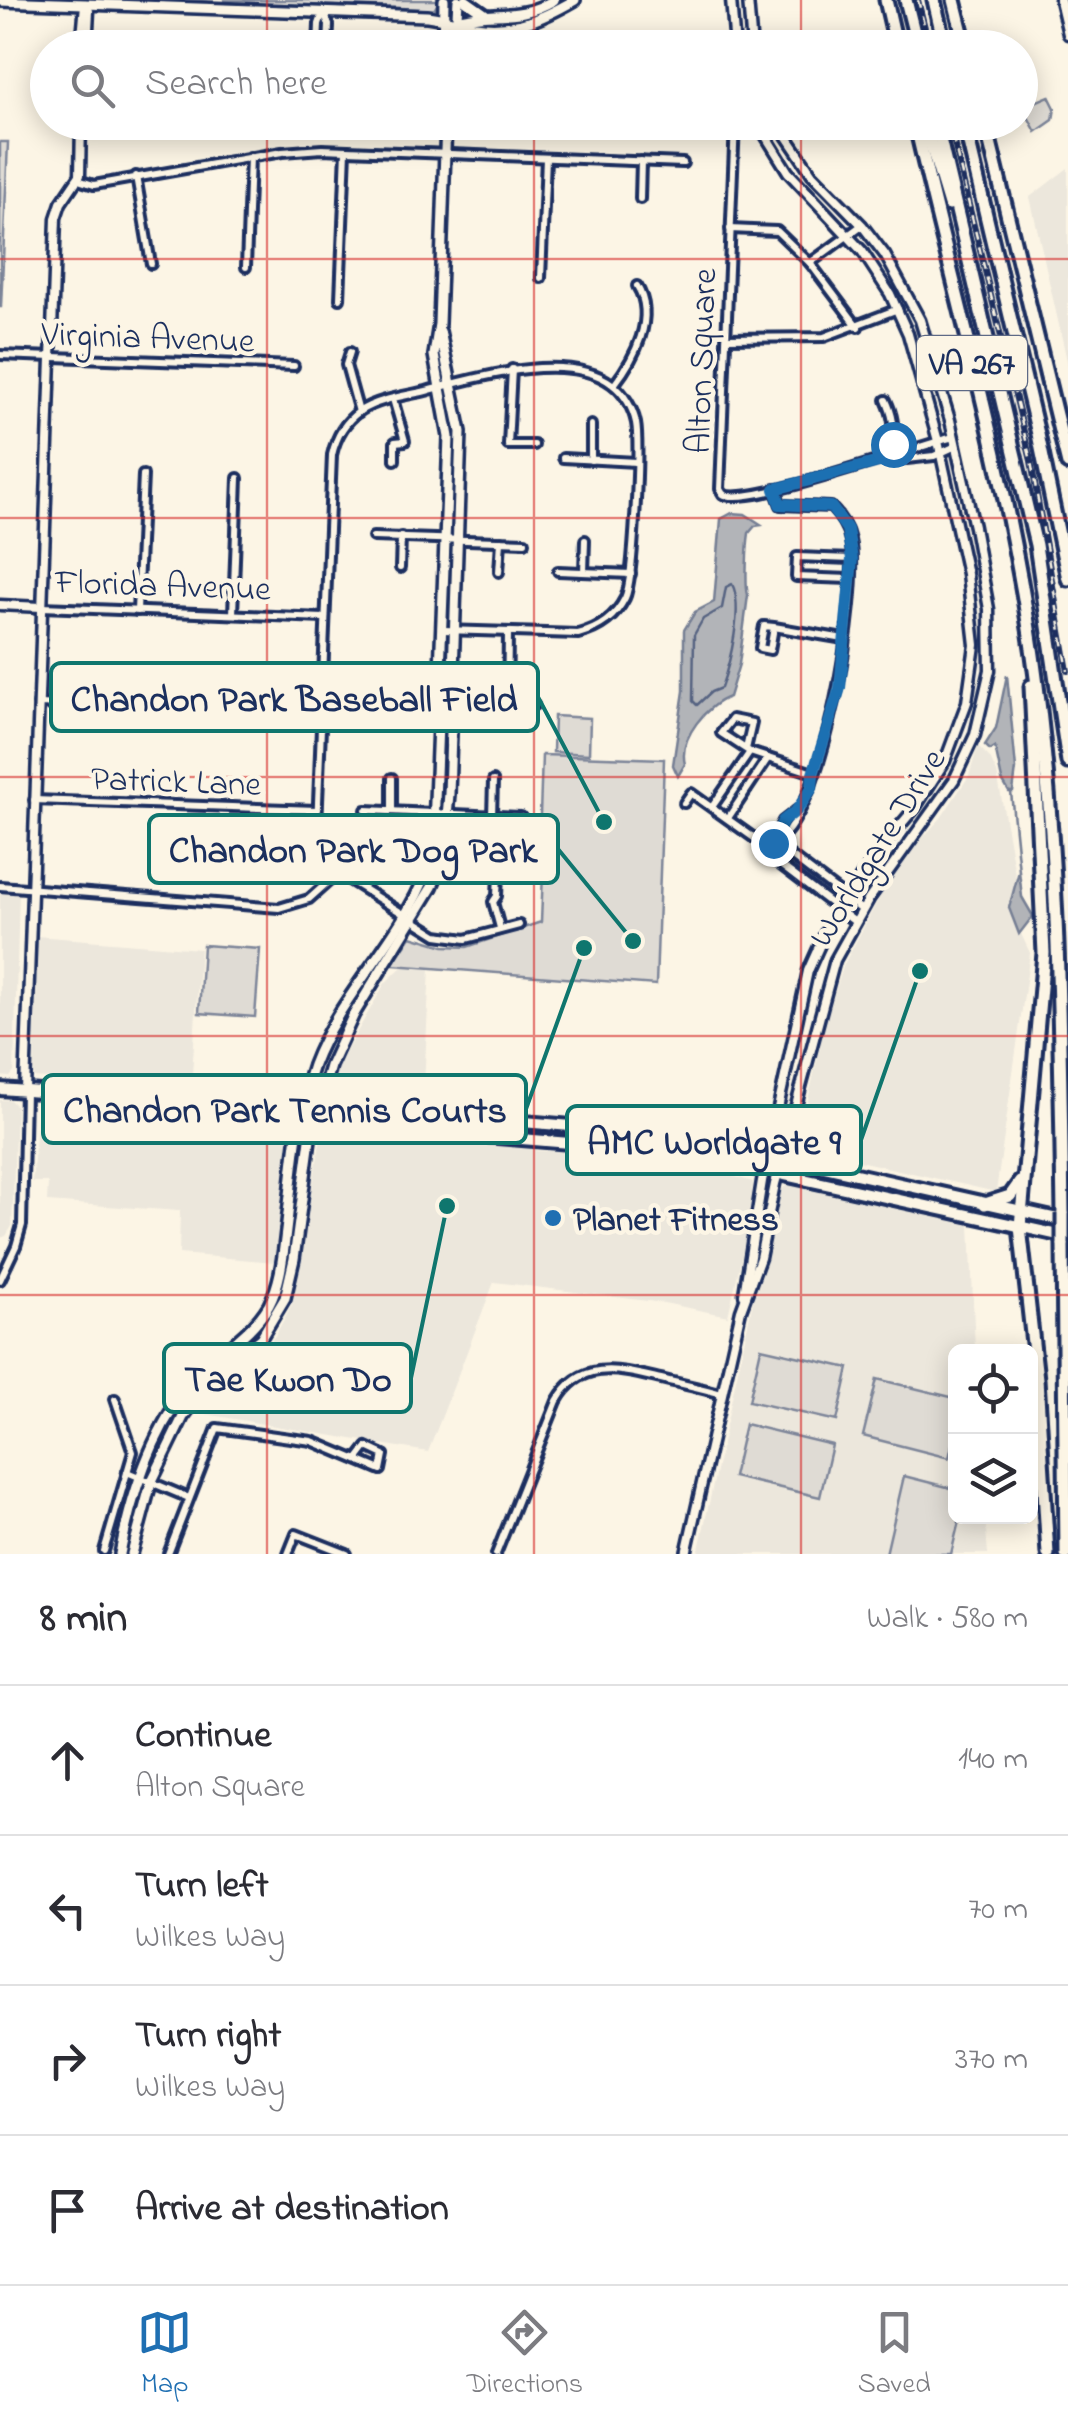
<!DOCTYPE html>
<html lang="en">
<head>
<meta charset="utf-8">
<style>
	:root { --surface:#fff; --page:#f7f7f7; --text:#2b2b33; --muted:#7c7c81; --line:#e1e1e2; --accent:#1f6fb2 }
	body { margin:0; font-family:"Indie Flower",sans-serif; background:var(--page); color:var(--text) }
	.controls { position:absolute; right:30px; bottom:30px; display:grid; overflow:hidden; border-radius:15px; box-shadow:0 5px 25px #0003 }
	.controls button { width:90px; height:90px; display:grid; place-items:center; padding:0; border:0; border-bottom:2px solid var(--line); background:var(--surface); color:var(--text); font:50px sans-serif }
	.stop { position:absolute; width:30px; height:30px; margin:-22px; border:8px solid #1f6fb2; border-radius:50%; background:#fff }
	.stop.end { background:#1f6fb2; border-color:#fff; box-shadow:0 2px 10px #0008 }
	.list { margin:0; padding:0; list-style:none }
	h2 { display:flex; justify-content:space-between; align-items:center; height:130px; margin:0; padding:0 40px; font-size:42px }
	h2 small { font-size:32px; font-weight:400; color:var(--muted) }
	.list li { display:grid; grid-template-columns:65px 1fr auto; gap:30px; align-items:center; box-sizing:border-box; height:150px; padding:0 40px; border-top:2px solid var(--line) }
	.list b { display:block; font-size:38px; white-space:nowrap }
	.list p { margin:0; font-size:32px; white-space:nowrap; color:var(--muted) }
	.list em { font-size:32px; font-style:normal; color:var(--muted) }
	.icon { flex:none; width:55px; height:55px; fill:none; stroke:currentColor; stroke-width:2; stroke-linecap:round; stroke-linejoin:round }
	.map { position:relative; flex:none; width:1068px; height:1554px; overflow:hidden }
	.search { position:absolute; background:var(--surface); box-shadow:0 5px 25px #0003; left:30px; right:30px; top:30px; height:110px; display:flex; align-items:center; gap:25px; box-sizing:border-box; padding:0 35px; border-radius:55px; color:var(--muted); font-size:38px }
	.sheet { height:730px; background:var(--surface) }
	nav { display:flex; justify-content:space-around; align-items:center; box-sizing:border-box; height:140px; border-top:2px solid var(--line); background:var(--surface); font-size:28px; color:var(--muted) }
	nav a { display:grid; justify-items:center; gap:5px }
	nav .on { color:var(--accent) }
	.map>svg:first-child { display:block }
</style>
</head>
<body>
<div class="map">
<svg width="1068" height="1554" viewBox="0 0 1068 1554">
	<rect width="100%" height="100%" fill="#fcf5e5"/>
	<filter id="ink" filterUnits="userSpaceOnUse"><feTurbulence type="fractalNoise" baseFrequency=".01" numOctaves="2"/><feDisplacementMap in="SourceGraphic" scale="20" xChannelSelector="R" yChannelSelector="G"/><feConvolveMatrix kernelMatrix="1 2 1 2 8 2 1 2 1" color-interpolation-filters="sRGB"/></filter>
	<g filter="url(#ink)">
		<g fill="#ece7dc">
			<path d="M 1068,168 L 1068,365 L 1030,197 Z"/>
			<path d="M 978,746 L 990,758 L 997,773 L 1016,880 L 1009,908 L 1030,953 L 996,1192 L 806,1149 L 799,1141 L 825,1024 L 844,964 L 882,893 L 911,850 L 941,818 L 969,776 Z"/>
			<path d="M 0,890 L 19,891 L 14,1072 L 10,1077 L 0,1076 Z"/>
			<path d="M 36,936 L 200,949 L 191,1091 L 34,1078 Z"/>
			<path d="M 403,966 L 430,968 L 423,1104 L 338,1094 L 332,1085 L 339,1064 L 385,983 Z"/>
			<path d="M 0,1100 L 10,1100 L 16,1106 L 12,1226 L 6,1236 L 0,1238 Z"/>
			<path d="M 45,1105 L 286,1125 L 290,1134 L 288,1154 L 275,1262 L 179,1254 L 180,1211 L 47,1202 L 48,1182 L 32,1182 L 38,1112 Z"/>
			<path d="M 322,1132 L 536,1147 L 536,1151 L 585,1151 L 683,1162 L 753,1182 L 748,1230 L 728,1316 L 664,1303 L 494,1282 L 428,1452 L 194,1412 L 207,1393 L 253,1358 L 275,1336 L 292,1304 Z"/>
			<path d="M 787,1185 L 970,1225 L 975,1351 L 956,1352 L 956,1516 L 985,1517 L 988,1554 L 698,1554 L 758,1278 L 781,1190 Z"/>
		</g>
		<g fill="#dfdbd4" stroke="#7d8599" stroke-width="2.5">
			<path d="M 225,0 L 440,0 L 434,10 C 364,5 295,6 225,3 Z"/>
			<path d="M 1049,96 L 1055,108 L 1053,120 L 1036,132 L 1023,107 Z"/>
			<path d="M 0,142 L 8,142 L 1,307 L 0,307 Z"/>
			<path d="M 554,716 L 590,718 L 589,754 L 553,752 Z"/>
			<path d="M 542,755 L 664,759 L 656,985 L 392,965 L 411,936 L 444,946 L 467,947 L 541,922 L 544,847 L 539,845 Z"/>
			<path d="M 203,945 L 260,949 L 255,1017 L 199,1013 Z"/>
			<path d="M 761,1348 L 849,1368 L 837,1421 L 749,1401 Z"/>
			<path d="M 877,1379 L 955,1398 L 955,1432 L 949,1458 L 863,1436 Z"/>
			<path d="M 745,1424 L 832,1445 L 820,1497 L 733,1477 Z"/>
			<path d="M 904,1476 L 955,1489 L 956,1516 L 960,1517 L 951,1554 L 886,1554 Z"/>
		</g>
		<g fill="#b2b4b8" stroke="#767f94" stroke-width="2.5">
			<path d="M 732,513 L 745,514 L 762,525 L 755,526 L 749,533 C 747,546 745,585 748,595 L 739,664 L 729,697 C 708,704 678,738 685,764 L 678,776 L 673,765 L 684,691 L 684,630 L 695,612 L 714,602 L 721,519 Z"/>
			<path d="M 1007,675 L 1016,769 L 1013,792 L 1009,792 L 1002,780 L 995,747 L 990,750 L 985,745 L 996,728 Z"/>
			<path d="M 1019,871 L 1022,897 L 1033,916 L 1019,934 L 1009,908 Z"/>
		</g>
		<g fill="none" stroke-linecap="round" stroke-linejoin="round">
			<path stroke="#576482" stroke-width="2.5" d="M 732,584 C 744,607 730,663 721,688 L 711,692 L 697,705 L 693,701 L 694,635 L 703,619 L 722,608 L 726,587 Z"/>
			<path stroke="#767f94" stroke-width="2.5" d="M 1011,792 L 1019,871"/>
			<g stroke="#1b2f5e" stroke-width="14">
				<g id="minor">
					<path d="M 324,12 L 329,25 L 328,48"/>
					<path d="M 318,48 L 319,24 L 323,13"/>
					<path d="M 379,48 L 379,46"/>
					<path d="M 735,122 L 720,489 L 723,494 C 745,509 919,445 954,437"/>
					<path d="M 136,176 L 151,264"/>
					<path d="M 78,180 L 94,185 L 282,152 L 322,149 L 683,163"/>
					<path d="M 640,199 L 641,161"/>
					<path d="M 730,229 L 777,231 L 810,263 L 858,327"/>
					<path d="M 810,263 L 862,225"/>
					<path d="M 246,267 L 250,157"/>
					<path d="M 541,278 L 546,158"/>
					<path d="M 340,299 L 346,150"/>
					<path d="M 727,338 L 824,337 L 898,309"/>
					<path d="M 350,352 L 346,365 L 359,412"/>
					<path d="M 0,355 L 294,366"/>
					<path d="M 512,369 L 508,445 L 534,445"/>
					<path d="M 614,385 C 634,359 657,318 637,286"/>
					<path d="M 393,399 L 405,441 L 395,442 L 395,460"/>
					<path d="M 886,400 C 898,426 891,434 896,460"/>
					<path d="M 591,425 L 591,460"/>
					<path d="M 563,458 L 636,462"/>
					<path d="M 889,461 L 934,456 L 956,446"/>
					<path d="M 373,537 L 525,542"/>
					<path d="M 400,568 L 401,537"/>
					<path d="M 558,571 L 631,574"/>
					<path d="M 499,572 L 501,541"/>
					<path d="M 584,572 L 585,540"/>
					<path d="M 850,579 L 796,577 L 797,557 L 852,559"/>
					<path d="M 42,607 L 324,618"/>
					<path d="M 137,611 L 143,475"/>
					<path d="M 233,614 L 238,478"/>
					<path d="M 774,627 L 770,650 L 760,648 L 764,626 L 774,627 L 844,639"/>
					<path d="M 443,630 L 578,634 C 598,629 615,618 625,598 C 634,580 640,445 636,423 C 633,408 624,393 612,384 C 567,350 475,378 426,391 C 405,396 378,399 360,411 C 344,422 336,437 332,455 L 317,827 L 324,854 L 338,873 L 437,935 L 466,939 L 519,925"/>
					<path d="M 368,701 L 452,704"/>
					<path d="M 394,702 L 396,673"/>
					<path d="M 507,703 L 534,705"/>
					<path d="M 38,704 L 321,715"/>
					<path d="M 507,714 L 508,633"/>
					<path d="M 746,749 L 752,723 L 732,719 L 721,733 L 750,752 L 813,773"/>
					<path d="M 34,800 L 317,810"/>
					<path d="M 684,803 L 691,793 L 754,838"/>
					<path d="M 712,807 L 750,752"/>
					<path d="M 366,810 L 521,817"/>
					<path d="M 392,811 L 392,778"/>
					<path d="M 796,811 L 783,821 L 766,854 L 855,922"/>
					<path d="M 492,816 L 493,781"/>
					<path d="M 728,818 L 768,758"/>
					<path d="M 773,843 C 822,824 862,590 850,540 C 847,527 840,516 831,507 L 781,505 L 775,489"/>
					<path d="M 774,843 L 862,910"/>
					<path d="M 498,874 L 497,896 L 493,902 L 500,928"/>
					<path d="M 0,886 L 279,908 L 309,899 L 338,873"/>
					<path d="M 0,1280 L 16,1246 L 22,1225 L 25,1092"/>
					<path d="M 127,1472 L 189,1498"/>
					<path d="M 104,1551 L 133,1452 L 115,1399"/>
					<path d="M 168,1554 L 217,1428 L 312,1441 L 381,1470 L 384,1455 L 367,1447 L 357,1460"/>
					<path d="M 288,1554 L 296,1534 L 347,1554"/>
					<path d="M 496,1554 L 557,1401 C 581,1358 621,1370 661,1379 C 681,1384 702,1388 722,1394"/>
				</g>
			</g>
			<g stroke="#1b2f5e" stroke-width="15">
				<g id="tertiary">
					<path d="M 731,0 L 735,48"/>
					<path d="M 748,0 L 752,48"/>
					<path d="M 1060,0 L 1068,34"/>
					<path d="M 85,4 L 89,11 L 87,48"/>
					<path d="M 81,48 L 85,4"/>
					<path d="M 0,605 L 41,607"/>
					<path d="M 25,1090 L 56,218 L 61,203 L 80,175 L 81,122"/>
					<path d="M 744,1294 L 762,1181 L 808,971 L 831,920 L 881,848 L 915,808 L 945,761 L 967,702 L 975,645 L 967,574 L 938,441 L 908,334 L 890,294 L 862,251 L 788,172 L 757,122"/>
					<path d="M 686,1554 L 741,1310 L 760,1258 L 775,1184 L 835,960 L 869,899 L 954,780 L 975,735 L 990,670 L 989,609 L 974,527 L 950,420 L 920,320 L 885,255 L 862,225 L 812,174 L 777,122"/>
				</g>
			</g>
			<g stroke="#1b2f5e" stroke-width="16">
				<g id="secondary">
					<path d="M 465,0 L 485,14"/>
					<path d="M 0,1 L 427,16 C 444,18 459,24 475,26 C 514,32 542,19 575,0"/>
					<path d="M 460,19 C 495,11 519,21 554,0"/>
					<path d="M 443,48 L 444,0"/>
					<path d="M 455,48 L 458,0"/>
					<path d="M 120,1554 C 132,1491 154,1423 199,1374 C 222,1350 251,1335 269,1305 C 281,1282 283,1256 286,1231 C 293,1176 295,1117 313,1065 C 340,992 414,926 433,853 L 449,437 L 434,355 L 439,324 L 446,122"/>
					<path d="M 132,1554 L 151,1483 L 183,1417 L 215,1375 L 261,1338 L 285,1298 L 294,1259 L 311,1132 L 330,1066 L 354,1014 L 432,887 L 443,860 L 449,794 L 461,432 L 440,331"/>
				</g>
			</g>
			<g stroke="#1b2f5e" stroke-width="18">
				<g id="primary">
					<path d="M 0,1089 L 204,1104 L 220,1110 L 328,1123 L 679,1152 L 1068,1237"/>
					<path d="M 205,1104 L 229,1099 L 304,1104 L 681,1135 L 1066,1221"/>
					<path d="M 792,1123 L 793,1144 L 808,1160"/>
				</g>
			</g>
			<g stroke="#1b2f5e" stroke-width="19">
				<g id="motorway">
					<path d="M 886,0 L 897,48"/>
					<path d="M 906,0 L 918,48"/>
					<path d="M 934,0 L 945,48"/>
					<path d="M 954,0 L 966,48"/>
					<path d="M 915,122 C 956,299 1007,475 1033,655 C 1059,841 1060,1027 1063,1214"/>
					<path d="M 924,122 L 949,205"/>
					<path d="M 936,122 L 1036,545 L 1068,762"/>
					<path d="M 964,122 L 1038,434 L 1068,579"/>
					<path d="M 985,122 L 1068,464"/>
					<path d="M 1031,686 L 1044,953 L 1020,1227 L 1037,1379 L 1048,1554"/>
					<path d="M 985,1204 L 1010,1196 L 1020,1182"/>
					<path d="M 1063,1244 L 1066,1554"/>
				</g>
			</g>
			<use href="#minor" stroke="#fcf5e5" stroke-width="6"/>
			<use href="#tertiary" stroke="#fcf5e5" stroke-width="8"/>
			<use href="#secondary" stroke="#fcf5e5" stroke-width="9"/>
			<use href="#primary" stroke="#fcf5e5" stroke-width="10"/>
			<use href="#motorway" stroke="#fcf5e5" stroke-width="11"/>
			<g stroke="#1b2f5e" stroke-width="6">
				<g id="rail">
					<path d="M 918,0 L 930,48"/>
					<path d="M 949,122 L 1031,461 L 1068,671"/>
				</g>
			</g>
			<use href="#rail" stroke="#fcf5e5" stroke-width="2.5" stroke-dasharray="8" stroke-linecap="butt"/>
			<g stroke="#1b2f5e" stroke-width="19" stroke-linecap="butt">
				<path id="motorway-bridge" d="M 1063,1214 L 1063,1244"/>
			</g>
			<use href="#motorway-bridge" stroke="#fcf5e5" stroke-width="11"/>
		</g>
	</g>
	<g fill="none" stroke-linecap="round" stroke-linejoin="round" filter="url(#ink)">
		<path stroke="#1f6fb2" stroke-width="12" d="M 773,843 L 783,821 L 797,810 L 812,788 L 813,774 L 840,688 L 852,559 L 847,529 L 831,507 L 780,504 L 775,489 L 883,461 L 895,456 L 893,444"/>
	</g>
	<path fill="none" stroke="#d62828" stroke-width="2.5" stroke-opacity="0.55" d="M 267,0 L 267,48M 534,0 L 534,48M 801,0 L 801,48M 267,122 L 267,1554M 534,122 L 534,1554M 801,122 L 801,1554M 0,259 L 1068,259M 0,518 L 1068,518M 0,777 L 1068,777M 0,1036 L 1068,1036M 0,1295 L 1068,1295"/>
	<circle fill="#1f6fb2" stroke="#fcf5e5" stroke-width="4" cx="553" cy="1218" r="10"/>
	<g text-anchor="middle" stroke-width="9" stroke-linejoin="round" paint-order="stroke">
		<rect fill="#fcf5e5" stroke="#5e6a86" stroke-width="2.5" x="917" y="336" width="110" height="54" rx="8"/>
		<g font-size="32" font-weight="bold" fill="#1b2f5e">
			<text x="972" y="374">VA 267</text>
		</g>
		<g font-size="35" fill="#1b2f5e" stroke="#fcf5e5">
			<text transform="translate(148 336) rotate(2)" y="12">Virginia Avenue</text>
			<text transform="translate(700 361) rotate(-88)" y="12">Alton Square</text>
			<text transform="translate(163 584) rotate(2)" y="12">Florida Avenue</text>
			<text transform="translate(176 780) rotate(2)" y="12">Patrick Lane</text>
			<text transform="translate(876 847) rotate(-58)" y="12">Worldgate Drive</text>
		</g>
		<g font-size="35" font-weight="bold" fill="#1b2f5e" stroke="#fcf5e5" text-anchor="start">
			<text x="573" y="1230">Planet Fitness</text>
		</g>
	</g>
	<path fill="none" stroke="#0f766e" stroke-width="4" d="M604 822L538 697M633 941L558 849M584 948L526 1109M920 971L861 1140M447 1206L411 1378"/>
	<g fill="#0f766e" stroke="#fcf5e5" stroke-width="4">
		<circle cx="604" cy="822" r="10"/>
		<circle cx="633" cy="941" r="10"/>
		<circle cx="584" cy="948" r="10"/>
		<circle cx="920" cy="971" r="10"/>
		<circle cx="447" cy="1206" r="10"/>
	</g>
	<g fill="#fcf5e5" stroke="#0f766e" stroke-width="4">
		<rect x="51" y="663" width="487" height="68" rx="10"/>
		<rect x="149" y="815" width="409" height="68" rx="10"/>
		<rect x="43" y="1075" width="483" height="68" rx="10"/>
		<rect x="567" y="1106" width="294" height="68" rx="10"/>
		<rect x="164" y="1344" width="247" height="68" rx="10"/>
	</g>
	<g font-size="38" text-anchor="middle" font-weight="bold" fill="#1b2f5e">
		<text x="294" y="711">Chandon Park Baseball Field</text>
		<text x="353" y="862">Chandon Park Dog Park</text>
		<text x="285" y="1122">Chandon Park Tennis Courts</text>
		<text x="714" y="1154">AMC Worldgate 9</text>
		<text x="288" y="1391">Tae Kwon Do</text>
	</g>
</svg>
<div class="controls">
<button><svg class="icon" aria-label="locate" viewBox="0 0 24 24"><circle cx="12" cy="12" r="6"/><path d="M12 2v4M12 18v4M2 12h4M18 12h4"/></svg></button>
<button><svg class="icon" aria-label="layers" viewBox="0 0 24 24"><path d="M12 4l9 5-9 5-9-5zM3 14l9 5 9-5"/></svg></button>
</div>
<div class="stop" style="left:893px;top:444px"></div>
<div class="stop end" style="left:773px;top:843px"></div>
<div class="search"><svg class="icon" aria-label="search" viewBox="0 0 24 24"><circle cx="10" cy="10" r="6"/><path d="M15 15l6 6"/></svg>Search here</div>
</div>
<section class="sheet">
<h2>8 min<small>Walk · 580 m</small></h2>
<ul class="list">
<li><svg class="icon" aria-label="ahead" viewBox="0 0 24 24"><path d="M12 20V5M6 11l6-6 6 6"/></svg><div><b>Continue</b><p>Alton Square</p></div><em>140 m</em></li>
<li><svg class="icon" aria-label="left" viewBox="0 0 24 24"><path d="M17 20v-9H6M10 6l-5 5 5 5"/></svg><div><b>Turn left</b><p>Wilkes Way</p></div><em>70 m</em></li>
<li><svg class="icon" aria-label="right" viewBox="0 0 24 24"><path d="M7 20v-9h11M14 6l5 5-5 5"/></svg><div><b>Turn right</b><p>Wilkes Way</p></div><em>370 m</em></li>
<li><svg class="icon" aria-label="arrive" viewBox="0 0 24 24"><path d="M6 21V4h12l-3 4 3 4H6"/></svg><div><b>Arrive at destination</b></div></li>
</ul>
</section>
<nav>
<a class="on"><svg class="icon" aria-label="map" viewBox="0 0 24 24"><path d="M3 6l6-2 6 2 6-2v14l-6 2-6-2-6 2zM9 4v14M15 6v14"/></svg>Map</a>
<a><svg class="icon" aria-label="directions" viewBox="0 0 24 24"><path d="M12 3l9 9-9 9-9-9zM9 14v-3h6M13 9l2 2-2 2"/></svg>Directions</a>
<a><svg class="icon" aria-label="saved" viewBox="0 0 24 24"><path d="M7 4h10v16l-5-4-5 4z"/></svg>Saved</a>
</nav>
</body>
</html>
